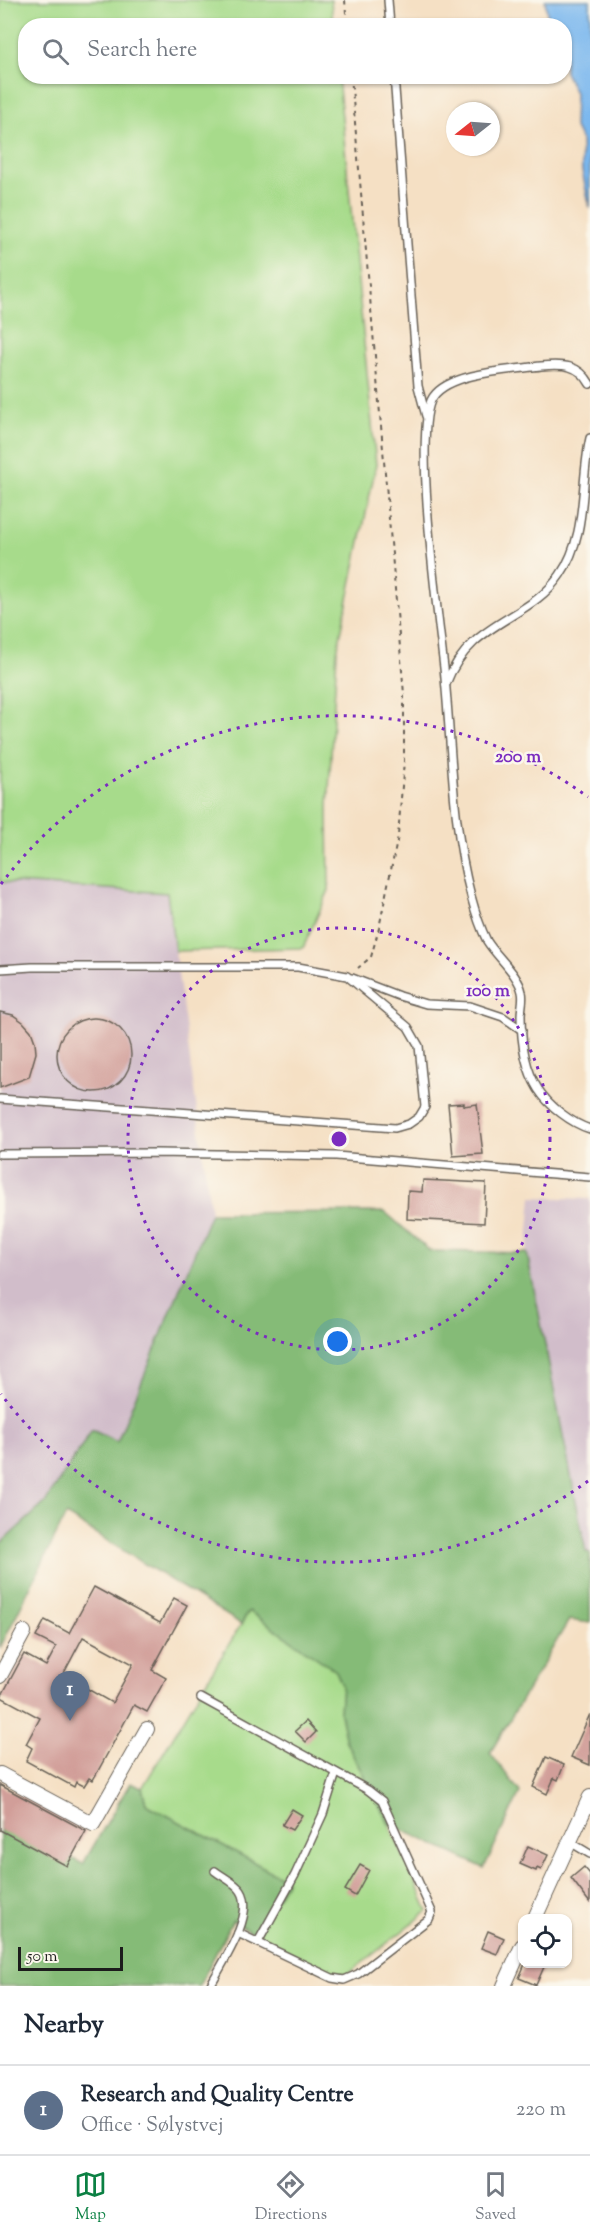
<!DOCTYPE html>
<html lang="en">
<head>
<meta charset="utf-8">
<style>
	:root { --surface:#fff; --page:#f2f2f3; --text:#1f2937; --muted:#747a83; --line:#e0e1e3; --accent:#0b8043 }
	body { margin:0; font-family:"Sorts Mill Goudy",serif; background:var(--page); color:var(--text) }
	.controls { position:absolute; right:18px; bottom:18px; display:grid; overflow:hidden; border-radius:12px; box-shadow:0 2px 4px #0004 }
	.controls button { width:54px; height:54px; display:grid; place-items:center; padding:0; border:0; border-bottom:2px solid var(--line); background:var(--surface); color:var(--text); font:30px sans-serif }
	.compass { position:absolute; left:446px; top:102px; width:54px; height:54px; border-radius:50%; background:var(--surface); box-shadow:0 2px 4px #0004; rotate:253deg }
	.scale { position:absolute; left:18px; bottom:15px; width:105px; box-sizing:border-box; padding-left:6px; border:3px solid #1c1c1c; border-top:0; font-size:16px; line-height:21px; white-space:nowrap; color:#1c1c1c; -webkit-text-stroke:4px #fbf7ec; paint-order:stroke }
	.you { position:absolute; left:338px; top:1342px; width:21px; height:21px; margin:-15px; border:4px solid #fff; border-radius:50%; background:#1a73e8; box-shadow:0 0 0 9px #1a73e833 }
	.badge { display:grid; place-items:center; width:39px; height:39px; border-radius:50%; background:var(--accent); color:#fff; font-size:20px; font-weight:700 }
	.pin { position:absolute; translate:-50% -50px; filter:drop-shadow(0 2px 3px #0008) }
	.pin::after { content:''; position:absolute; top:32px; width:21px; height:18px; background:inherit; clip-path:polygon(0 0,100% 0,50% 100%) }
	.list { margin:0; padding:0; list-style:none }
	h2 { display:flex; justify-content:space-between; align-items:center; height:78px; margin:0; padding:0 24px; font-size:26px }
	h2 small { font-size:20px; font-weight:400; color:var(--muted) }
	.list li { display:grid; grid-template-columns:39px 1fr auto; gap:18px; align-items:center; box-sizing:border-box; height:90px; padding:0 24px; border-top:2px solid var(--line) }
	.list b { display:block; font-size:22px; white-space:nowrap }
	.list p { margin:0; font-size:20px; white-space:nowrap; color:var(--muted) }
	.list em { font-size:20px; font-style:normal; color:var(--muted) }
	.icon { flex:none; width:33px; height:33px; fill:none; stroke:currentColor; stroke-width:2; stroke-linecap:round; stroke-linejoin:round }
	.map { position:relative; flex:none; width:590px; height:1986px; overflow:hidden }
	.search { position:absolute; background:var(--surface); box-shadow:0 2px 4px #0004; left:18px; right:18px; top:18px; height:66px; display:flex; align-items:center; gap:15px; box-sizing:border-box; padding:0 21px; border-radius:24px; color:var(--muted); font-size:22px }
	.sheet { height:168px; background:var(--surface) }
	nav { display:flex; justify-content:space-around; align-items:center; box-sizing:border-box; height:84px; border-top:2px solid var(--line); background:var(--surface); font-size:16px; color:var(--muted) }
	nav a { display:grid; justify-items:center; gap:3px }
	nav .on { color:var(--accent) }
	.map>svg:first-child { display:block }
</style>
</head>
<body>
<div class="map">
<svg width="590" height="1986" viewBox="0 0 590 1986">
	<rect width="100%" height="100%" fill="#fbf7ec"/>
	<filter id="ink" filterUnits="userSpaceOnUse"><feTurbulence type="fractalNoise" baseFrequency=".0167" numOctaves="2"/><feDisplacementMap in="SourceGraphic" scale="12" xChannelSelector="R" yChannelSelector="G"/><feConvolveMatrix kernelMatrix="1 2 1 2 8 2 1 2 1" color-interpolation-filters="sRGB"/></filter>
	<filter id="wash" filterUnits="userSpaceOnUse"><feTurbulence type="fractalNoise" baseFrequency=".008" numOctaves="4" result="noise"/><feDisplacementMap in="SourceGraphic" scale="24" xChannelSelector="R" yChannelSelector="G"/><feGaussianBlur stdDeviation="1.35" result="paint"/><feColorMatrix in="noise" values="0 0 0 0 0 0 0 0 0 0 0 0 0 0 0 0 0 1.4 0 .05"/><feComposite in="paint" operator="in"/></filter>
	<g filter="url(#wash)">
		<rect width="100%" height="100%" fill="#f5e0c4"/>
		<g fill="#d1bdca">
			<path d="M 0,882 L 167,893 L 211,1213 L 117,1442 L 92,1431 L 45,1503 L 0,1544 Z"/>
			<path d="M 532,1197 L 590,1199 L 590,1553 L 586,1552 L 527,1253 Z"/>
		</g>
		<g fill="#a7db8b" stroke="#627c54" stroke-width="1.5">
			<path d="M 0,0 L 331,0 L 333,25 L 26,26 L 26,76 L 338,77 L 376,465 L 337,652 L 328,807 L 329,890 L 303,948 L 175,951 L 167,893 L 0,882 Z"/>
			<path d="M 249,1611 L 336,1671 L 342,1685 L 340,1713 L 346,1742 L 389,1824 L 428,1911 L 348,1974 L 331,1973 L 256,1935 L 287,1880 L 146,1804 L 142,1788 Z"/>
		</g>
		<g fill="#85bb77" stroke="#506c4a" stroke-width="1.5">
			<path d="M 385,1212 L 430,1251 L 527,1253 L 586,1552 L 590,1553 L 590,1623 L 569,1620 L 490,1753 L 520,1792 L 484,1868 L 389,1824 L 346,1742 L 340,1713 L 342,1685 L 336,1671 L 249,1611 L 241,1624 L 66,1515 L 0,1648 L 0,1544 L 45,1503 L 92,1430 L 117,1442 L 211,1213 Z"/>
			<path d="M 130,1783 L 142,1788 L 146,1804 L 287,1880 L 256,1935 L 233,1920 L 199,1986 L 0,1986 L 0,1822 L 83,1864 Z"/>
		</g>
		<path fill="#7bb8ee" stroke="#4c6a85" stroke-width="1.5" d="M 545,0 L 590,0 L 590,209 L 582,171 L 581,140 L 574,126 L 575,93 L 565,72 L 564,26 L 549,25 Z"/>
		<g id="blocks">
			<g fill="#d19e99" fill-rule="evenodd">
				<path d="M 0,1012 L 13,1015 L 23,1022 L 31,1031 L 35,1042 L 36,1053 L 29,1077 L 0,1088 Z"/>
				<circle cx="94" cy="1055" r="37"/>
				<path d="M 464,1103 L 464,1106 L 477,1104 L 483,1154 L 453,1156 L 448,1104 Z"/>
				<path d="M 423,1180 L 486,1183 L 484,1223 L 407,1219 L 408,1191 L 422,1192 Z"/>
				<path d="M 94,1587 L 160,1623 L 174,1598 L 187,1605 L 152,1670 L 166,1678 L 147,1712 L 134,1705 L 93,1780 L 89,1778 L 84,1786 L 76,1782 L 74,1787 L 26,1761 L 32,1748 L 26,1744 L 40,1718 L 1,1697 L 24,1654 L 46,1666 L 56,1647 L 36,1637 L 45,1620 L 69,1633 ZM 83,1637 L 133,1664 L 112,1703 L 63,1675 Z"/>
				<path d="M 590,1714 L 590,1765 L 571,1757 Z"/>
				<path d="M 306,1721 L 316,1732 L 306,1742 L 295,1731 Z"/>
				<path d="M 546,1757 L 564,1765 L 558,1780 L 554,1778 L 547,1794 L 533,1787 Z"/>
				<path d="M 0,1785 L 86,1831 L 67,1866 L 0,1830 Z"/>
				<path d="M 292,1809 L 302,1815 L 292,1830 L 282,1825 Z"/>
				<path d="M 528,1846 L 548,1855 L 541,1870 L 537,1868 L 536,1871 L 520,1864 Z"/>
				<path d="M 360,1865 L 369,1870 L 355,1896 L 345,1890 Z"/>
				<path d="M 584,1867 L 590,1874 L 590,1903 L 571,1878 Z"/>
				<path d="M 488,1931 L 504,1938 L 497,1954 L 481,1948 Z"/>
				<path d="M 525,1964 L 537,1964 L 544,1967 L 536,1985 L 519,1978 Z"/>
			</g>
		</g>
	</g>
	<g filter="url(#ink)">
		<use href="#blocks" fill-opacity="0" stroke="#686157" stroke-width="1.5"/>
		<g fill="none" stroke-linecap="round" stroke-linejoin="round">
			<g stroke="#686157" stroke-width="10">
				<g id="lane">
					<path d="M 388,0 L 390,26"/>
					<path d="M 394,76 L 418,386 L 426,416"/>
					<path d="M 590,384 C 579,364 562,364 541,366 C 512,370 450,372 433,397 C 412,427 439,623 444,668 C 452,743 451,822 471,896 C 475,911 480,927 487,941 C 496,956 519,975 522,992 C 524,999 521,1008 521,1015 C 521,1041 524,1067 538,1089 C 549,1106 571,1123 590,1129"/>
					<path d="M 446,684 C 470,620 529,621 560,575 C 588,535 580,483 590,438"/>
					<path d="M 0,969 L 32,967 L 298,967 L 347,976 L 408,1027 L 419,1046 L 425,1107 L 419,1117 L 409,1124 L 395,1128 L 0,1099"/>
					<path d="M 352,978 L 399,996 L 426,1004 L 470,1006 L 503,1017 L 522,1030"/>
					<path d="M 0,1154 L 156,1153 L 336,1156 L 590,1177"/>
					<path d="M 201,1698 L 368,1790 L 382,1801 L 432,1912 L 429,1919 L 358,1974 L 344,1980 L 332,1978 L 238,1933"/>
					<path d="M 570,1842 L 590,1854"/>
					<path d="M 258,1942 L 295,1875 L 323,1814 L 336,1773"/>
					<path d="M 210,1986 C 221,1965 256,1914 241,1891 C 236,1883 223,1877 215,1871"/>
				</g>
			</g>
			<g stroke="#686157" stroke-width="16">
				<g id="street">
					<path d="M 0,1676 L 24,1632"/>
					<path d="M 0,1774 L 93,1824 L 147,1729"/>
					<path d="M 535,1918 L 590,1797"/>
					<path d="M 504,1986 L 522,1946"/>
				</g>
			</g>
			<g stroke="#686157" stroke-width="2" stroke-dasharray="4.5 4.5" stroke-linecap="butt">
				<path d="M 345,0 L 347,26"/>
				<path d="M 351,76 L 404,694 L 404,761 L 398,836 L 379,928 L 371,957 L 358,968"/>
			</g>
			<use href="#lane" stroke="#fff" stroke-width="7"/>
			<use href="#street" stroke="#fff" stroke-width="14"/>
		</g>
	</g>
	<g fill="none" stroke="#7b2cbf" stroke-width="3" stroke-dasharray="3 6">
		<circle cx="339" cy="1139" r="211"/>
		<path d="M588 1481A423 423 0 0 1 1 1394M1 884A423 423 0 0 1 588 797"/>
	</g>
	<circle cx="339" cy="1139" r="9" fill="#7b2cbf" stroke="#fbf7ec" stroke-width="3"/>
	<g font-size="18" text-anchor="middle" font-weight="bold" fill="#7b2cbf" stroke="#fbf7ec" stroke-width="5" stroke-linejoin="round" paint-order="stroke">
		<text x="518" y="762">200 m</text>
		<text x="488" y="996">100 m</text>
	</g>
</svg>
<div class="controls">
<button><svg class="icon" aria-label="locate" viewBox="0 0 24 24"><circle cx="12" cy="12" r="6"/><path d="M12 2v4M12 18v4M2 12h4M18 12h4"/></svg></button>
</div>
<svg class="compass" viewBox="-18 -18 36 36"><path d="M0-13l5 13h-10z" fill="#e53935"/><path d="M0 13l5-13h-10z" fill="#747a83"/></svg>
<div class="scale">50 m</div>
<div class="you"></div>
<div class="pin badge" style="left:70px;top:1721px;background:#5c6f8a">1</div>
<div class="search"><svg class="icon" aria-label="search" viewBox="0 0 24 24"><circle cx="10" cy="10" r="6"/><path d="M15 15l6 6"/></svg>Search here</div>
</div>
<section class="sheet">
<h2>Nearby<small></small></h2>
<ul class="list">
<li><span class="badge" style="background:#5c6f8a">1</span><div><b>Research and Quality Centre</b><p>Office · Sølystvej</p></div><em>220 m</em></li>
</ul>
</section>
<nav>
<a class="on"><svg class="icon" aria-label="map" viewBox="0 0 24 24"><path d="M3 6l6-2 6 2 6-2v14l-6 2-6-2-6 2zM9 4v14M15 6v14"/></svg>Map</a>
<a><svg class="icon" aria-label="directions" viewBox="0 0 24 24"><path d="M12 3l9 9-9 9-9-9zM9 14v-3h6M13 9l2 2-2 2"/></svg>Directions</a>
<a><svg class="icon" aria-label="saved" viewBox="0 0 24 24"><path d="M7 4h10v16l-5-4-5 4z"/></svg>Saved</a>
</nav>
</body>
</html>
